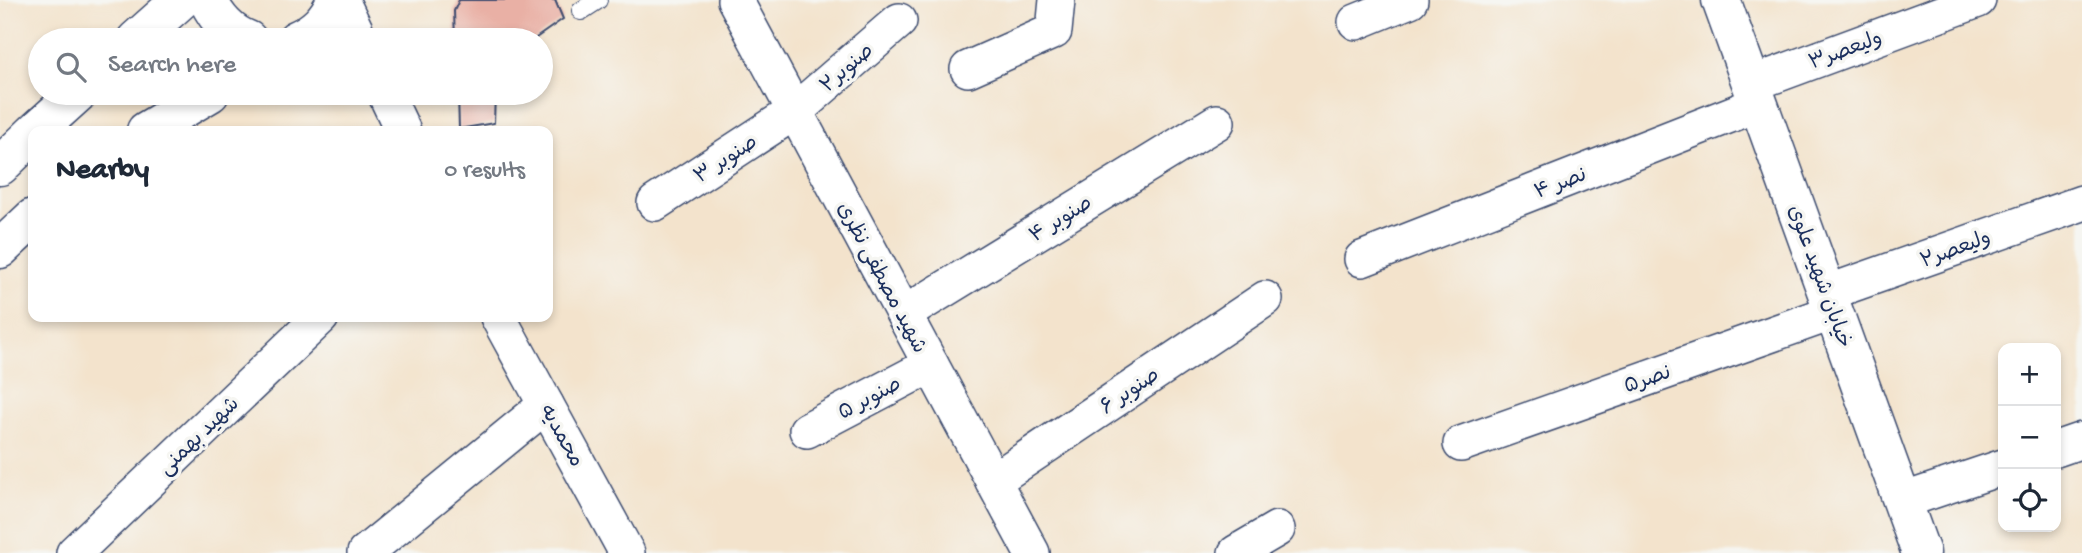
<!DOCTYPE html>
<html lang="en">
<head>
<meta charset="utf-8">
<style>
	:root { --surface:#fff; --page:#f6f6f7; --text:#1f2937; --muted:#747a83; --line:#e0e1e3 }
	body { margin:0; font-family:"Gochi Hand","Playpen Sans Arabic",sans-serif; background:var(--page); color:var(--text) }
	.controls { position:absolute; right:21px; bottom:21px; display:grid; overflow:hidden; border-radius:14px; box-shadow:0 4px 10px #0003 }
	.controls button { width:63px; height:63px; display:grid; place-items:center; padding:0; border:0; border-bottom:2px solid var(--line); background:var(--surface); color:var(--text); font:35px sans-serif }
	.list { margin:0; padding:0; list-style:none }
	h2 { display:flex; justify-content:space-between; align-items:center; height:91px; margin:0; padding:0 28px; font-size:30px }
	h2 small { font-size:23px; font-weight:400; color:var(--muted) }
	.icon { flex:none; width:38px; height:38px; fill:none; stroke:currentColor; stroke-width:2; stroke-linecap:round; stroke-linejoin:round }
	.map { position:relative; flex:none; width:2082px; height:553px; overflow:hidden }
	.search { position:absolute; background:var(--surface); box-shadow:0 4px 10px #0003; left:28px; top:28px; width:525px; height:77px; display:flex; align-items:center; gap:18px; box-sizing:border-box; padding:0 24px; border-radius:38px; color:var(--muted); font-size:26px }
	.panel { position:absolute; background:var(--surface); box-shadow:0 4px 10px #0003; left:28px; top:126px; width:525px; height:196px; border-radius:14px }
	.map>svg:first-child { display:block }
</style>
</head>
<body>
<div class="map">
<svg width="2082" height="553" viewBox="0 0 2082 553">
	<rect width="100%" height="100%" fill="#f6f6f2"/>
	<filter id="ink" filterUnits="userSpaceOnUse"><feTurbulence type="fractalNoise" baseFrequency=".0143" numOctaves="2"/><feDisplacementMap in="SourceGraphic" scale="14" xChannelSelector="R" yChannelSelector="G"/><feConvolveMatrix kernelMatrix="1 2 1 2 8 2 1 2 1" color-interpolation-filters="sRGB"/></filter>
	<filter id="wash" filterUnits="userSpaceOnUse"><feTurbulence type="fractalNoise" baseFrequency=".00686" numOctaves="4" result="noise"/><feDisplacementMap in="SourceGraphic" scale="28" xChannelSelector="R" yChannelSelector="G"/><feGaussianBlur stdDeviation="1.57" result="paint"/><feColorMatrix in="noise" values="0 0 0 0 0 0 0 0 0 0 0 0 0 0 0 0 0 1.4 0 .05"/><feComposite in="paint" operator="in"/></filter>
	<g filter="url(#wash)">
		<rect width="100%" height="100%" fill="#f3e3cc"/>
		<g id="blocks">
			<g fill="#e9b0a5">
				<path d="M 459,0 L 555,0 L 563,19 L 533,40 L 455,40 L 454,11 Z"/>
				<path d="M 458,93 L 495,93 L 494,123 L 459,129 Z"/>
			</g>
		</g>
	</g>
	<g filter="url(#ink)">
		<use href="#blocks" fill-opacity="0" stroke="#3b4a6e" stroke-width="2"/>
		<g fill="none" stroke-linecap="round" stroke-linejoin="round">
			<g stroke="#3b4a6e" stroke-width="20">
				<path id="service" d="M 581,11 L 598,0"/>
			</g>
			<g stroke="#3b4a6e" stroke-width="38">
				<g id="minor">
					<path d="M 341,0 L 360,40"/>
					<path d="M 735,0 L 1032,553"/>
					<path d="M 1356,22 L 1410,0"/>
					<path d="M 968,69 L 1054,31 L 1057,0"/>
					<path d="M 1751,84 L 1978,0"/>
					<path d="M 385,93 L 403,131"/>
					<path d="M 655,203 L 794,112 L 899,21"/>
					<path d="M 1362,259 L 1758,104"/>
					<path d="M 1827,293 L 2082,203"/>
					<path d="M 904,314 L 1217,122"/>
					<path d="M 498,317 L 627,553"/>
					<path d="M 807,430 L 931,365"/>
					<path d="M 1461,444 L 1834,312"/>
					<path d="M 2056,449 L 2082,440"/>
					<path d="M 993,481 L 1265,299"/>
					<path d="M 1902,501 L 2003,467"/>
					<path d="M 74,553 L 321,317"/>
					<path d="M 365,553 L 546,405"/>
					<path d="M 1236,553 L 1277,529"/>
				</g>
			</g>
			<g stroke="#3b4a6e" stroke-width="41">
				<g id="secondary">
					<path d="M 208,0 C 217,19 229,33 248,40"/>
					<path d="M 1721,0 L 1921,553"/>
					<path d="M 136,40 L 181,0"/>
					<path d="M 296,40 C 316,31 327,20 336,0"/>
					<path d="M 36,131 L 78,93"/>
					<path d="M 146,131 L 210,93"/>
					<path d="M 0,166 L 33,134"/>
					<path d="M 0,249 L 33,218"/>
				</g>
			</g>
			<use href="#service" stroke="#fff" stroke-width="18"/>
			<use href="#minor" stroke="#fff" stroke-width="35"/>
			<use href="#secondary" stroke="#fff" stroke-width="38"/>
		</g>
	</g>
	<g text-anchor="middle" stroke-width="7" stroke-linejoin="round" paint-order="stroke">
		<g font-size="21" fill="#1b2f5e" stroke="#f6f6f2">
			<text transform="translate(1845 49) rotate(-20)" y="7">ولیعصر۳</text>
			<text transform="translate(846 67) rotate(-41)" y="7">صنوبر۲</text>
			<text transform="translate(725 158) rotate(-33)" y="7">صنوبر ۳</text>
			<text transform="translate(1560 182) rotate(-21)" y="7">نصر ۴</text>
			<text transform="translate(1060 218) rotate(-32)" y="7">صنوبر ۴</text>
			<text transform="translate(1955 248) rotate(-20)" y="7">ولیعصر۲</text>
			<text transform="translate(1821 276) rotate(70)" y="7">خیابان شهید علوی</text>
			<text transform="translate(883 277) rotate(62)" y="7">شهید مصطفی نظری</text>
			<text transform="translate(1647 378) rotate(-19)" y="7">نصر۵</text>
			<text transform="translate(1129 390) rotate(-34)" y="7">صنوبر ۶</text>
			<text transform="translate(869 397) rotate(-28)" y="7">صنوبر ۵</text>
			<text transform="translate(198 435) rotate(-44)" y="7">شهید بهمنی</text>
			<text transform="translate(563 435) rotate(61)" y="7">محمدیه</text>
		</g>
	</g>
</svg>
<div class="controls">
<button>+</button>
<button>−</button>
<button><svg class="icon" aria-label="locate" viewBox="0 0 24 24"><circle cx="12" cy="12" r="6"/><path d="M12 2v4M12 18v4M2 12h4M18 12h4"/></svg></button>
</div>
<div class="search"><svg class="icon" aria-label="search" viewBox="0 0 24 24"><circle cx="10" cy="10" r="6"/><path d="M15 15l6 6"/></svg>Search here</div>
<section class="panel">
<h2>Nearby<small>0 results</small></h2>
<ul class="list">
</ul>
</section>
</div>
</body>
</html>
